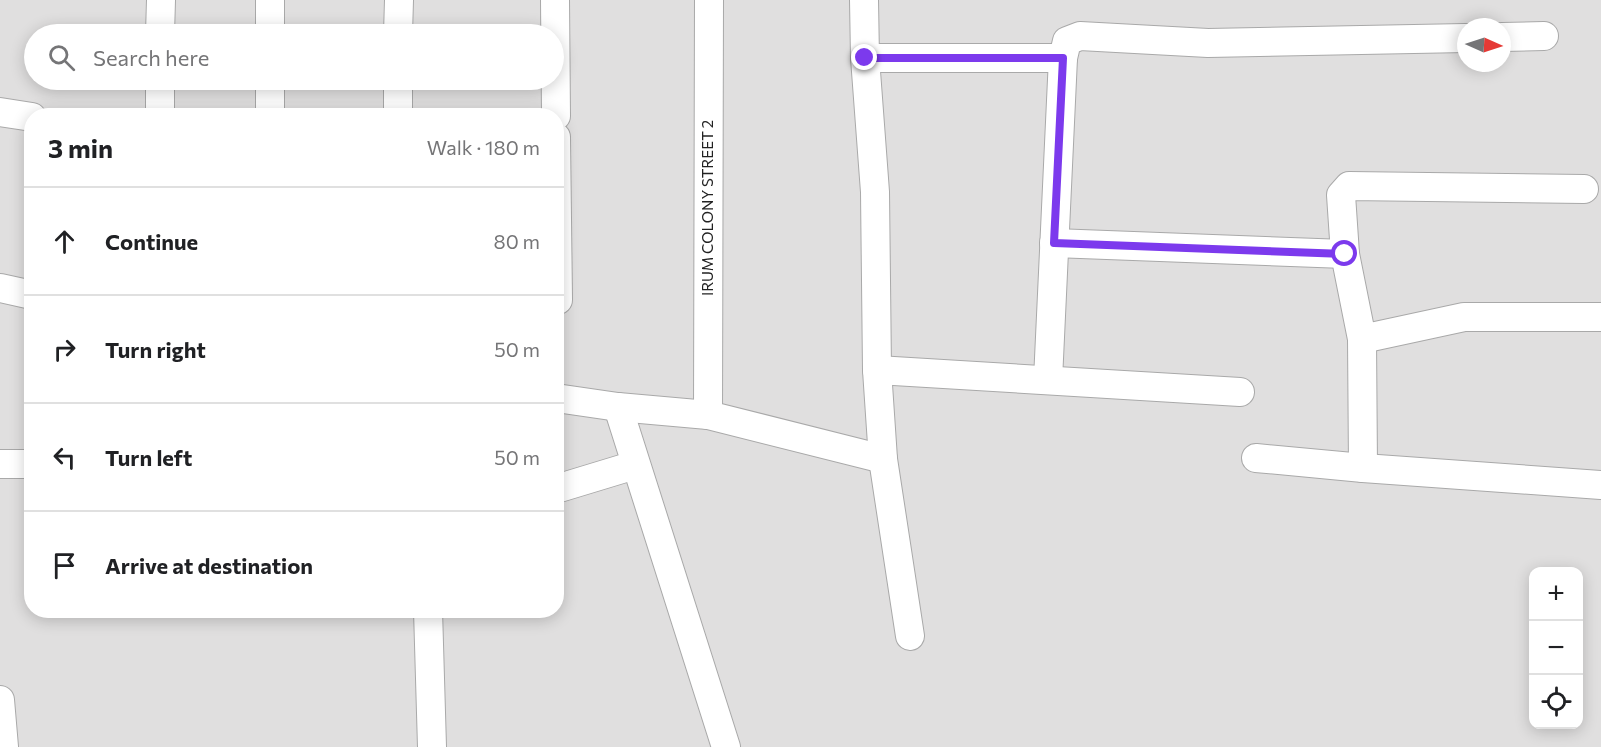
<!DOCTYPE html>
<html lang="en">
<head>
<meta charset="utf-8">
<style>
	:root { --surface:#fff; --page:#f2f2f2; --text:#202124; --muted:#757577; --line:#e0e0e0 }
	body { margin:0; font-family:Commissioner,sans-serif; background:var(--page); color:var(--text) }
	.controls { position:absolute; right:18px; bottom:18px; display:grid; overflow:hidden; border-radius:12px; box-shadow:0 3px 15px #0003 }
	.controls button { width:54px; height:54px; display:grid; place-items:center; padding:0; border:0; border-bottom:2px solid var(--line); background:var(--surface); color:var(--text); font:30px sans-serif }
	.compass { position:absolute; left:1457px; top:18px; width:54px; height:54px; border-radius:50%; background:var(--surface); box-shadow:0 3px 15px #0003; rotate:93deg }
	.stop { position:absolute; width:18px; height:18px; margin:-14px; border:4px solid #7c3aed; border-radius:50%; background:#fff }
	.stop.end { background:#7c3aed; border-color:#fff; box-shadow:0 2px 6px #0008 }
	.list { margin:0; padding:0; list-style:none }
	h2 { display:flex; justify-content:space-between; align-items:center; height:78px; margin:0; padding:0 24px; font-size:26px }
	h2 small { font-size:20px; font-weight:400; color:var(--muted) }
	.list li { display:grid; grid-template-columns:39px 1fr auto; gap:18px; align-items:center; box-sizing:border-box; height:108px; padding:0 24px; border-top:2px solid var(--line) }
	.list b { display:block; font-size:22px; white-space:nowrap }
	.list em { font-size:20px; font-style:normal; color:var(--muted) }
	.icon { flex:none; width:33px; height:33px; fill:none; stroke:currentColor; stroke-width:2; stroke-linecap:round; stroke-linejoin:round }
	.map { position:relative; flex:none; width:1601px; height:747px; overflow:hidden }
	.search { position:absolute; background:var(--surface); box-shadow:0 3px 15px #0003; left:24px; top:24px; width:540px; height:66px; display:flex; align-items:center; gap:15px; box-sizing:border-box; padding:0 21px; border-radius:33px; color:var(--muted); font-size:22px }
	.panel { position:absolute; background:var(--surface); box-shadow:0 3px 15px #0003; left:24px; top:108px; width:540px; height:510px; border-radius:24px }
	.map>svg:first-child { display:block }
</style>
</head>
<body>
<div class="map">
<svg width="1601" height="747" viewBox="0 0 1601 747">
	<rect width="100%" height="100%" fill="#f2efe9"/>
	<path fill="#e0dfdf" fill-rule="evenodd" d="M 0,0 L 1601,0 L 1601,747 L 0,747 ZM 1466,27 L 1502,27 L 1502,63 L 1466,63 ZM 34,34 L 554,34 L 554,80 L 34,80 ZM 32,116 L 556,116 L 556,610 L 32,610 ZM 1534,572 L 1578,572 L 1578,724 L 1534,724 Z"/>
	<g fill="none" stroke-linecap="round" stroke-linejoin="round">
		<g stroke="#a9a9a9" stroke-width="30">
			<g id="minor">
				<path d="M 270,0 L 270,34"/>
				<path d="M 555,0 L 556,116"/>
				<path d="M 864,0 L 865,58 L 875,192 L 877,370 L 883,459 L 910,636"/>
				<path d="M 160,34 L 161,0"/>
				<path d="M 398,34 L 399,0"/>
				<path d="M 1502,37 L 1544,36"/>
				<path d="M 865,58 L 1063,58"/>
				<path d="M 270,80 L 270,116"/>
				<path d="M 0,112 L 32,117"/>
				<path d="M 160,116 L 160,80"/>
				<path d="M 398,116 L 398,80"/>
				<path d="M 556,137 L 558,300"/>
				<path d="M 1054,243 L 1345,254"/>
				<path d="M 0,288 L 32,295"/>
				<path d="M 1362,339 L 1464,317 L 1601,317"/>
				<path d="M 877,370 L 1240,392"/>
				<path d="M 1048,380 L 1063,58 L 1067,41 L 1080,36 L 1208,43 L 1466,38"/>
				<path d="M 556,398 L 618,407 L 708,415 L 883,459"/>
				<path d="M 618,407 L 726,747"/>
				<path d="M 708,415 L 709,0"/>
				<path d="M 1256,458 L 1363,468 L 1601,485"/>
				<path d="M 0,464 L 32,464"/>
				<path d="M 1363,468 L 1362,339 L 1345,254 L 1341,195 L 1349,186 L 1584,189"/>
				<path d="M 556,489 L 635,465"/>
				<path d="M 428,610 L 432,747"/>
				<path d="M 0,700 L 4,747"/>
			</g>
		</g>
		<use href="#minor" stroke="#fff" stroke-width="28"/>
	</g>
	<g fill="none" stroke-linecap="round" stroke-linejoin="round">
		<path stroke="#7c3aed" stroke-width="8" d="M 865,58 L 1063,58 L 1054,243 L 1345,254"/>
	</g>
	<g text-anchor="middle" stroke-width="5" stroke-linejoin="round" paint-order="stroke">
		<g font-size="15" fill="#222" stroke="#fff">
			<text transform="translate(708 208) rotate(-90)" y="5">IRUM COLONY STREET 2</text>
		</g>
	</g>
</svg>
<div class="controls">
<button>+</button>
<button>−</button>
<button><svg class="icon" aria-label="locate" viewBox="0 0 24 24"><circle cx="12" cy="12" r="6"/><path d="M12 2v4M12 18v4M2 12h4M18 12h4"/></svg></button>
</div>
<svg class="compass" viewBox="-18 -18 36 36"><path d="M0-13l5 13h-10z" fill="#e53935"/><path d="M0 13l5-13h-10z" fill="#757577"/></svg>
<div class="stop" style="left:1345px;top:254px"></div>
<div class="stop end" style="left:865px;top:58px"></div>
<div class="search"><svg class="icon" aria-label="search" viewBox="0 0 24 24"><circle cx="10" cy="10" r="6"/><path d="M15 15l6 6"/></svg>Search here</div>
<section class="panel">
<h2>3 min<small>Walk · 180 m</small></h2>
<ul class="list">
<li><svg class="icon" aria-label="ahead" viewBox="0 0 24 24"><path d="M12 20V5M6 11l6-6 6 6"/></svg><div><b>Continue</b></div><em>80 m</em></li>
<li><svg class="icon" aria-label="right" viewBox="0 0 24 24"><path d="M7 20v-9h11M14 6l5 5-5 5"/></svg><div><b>Turn right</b></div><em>50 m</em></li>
<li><svg class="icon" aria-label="left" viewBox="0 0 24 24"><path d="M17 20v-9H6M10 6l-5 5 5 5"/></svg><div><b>Turn left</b></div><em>50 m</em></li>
<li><svg class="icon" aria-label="arrive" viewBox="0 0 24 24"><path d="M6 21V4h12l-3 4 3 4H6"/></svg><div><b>Arrive at destination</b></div></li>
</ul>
</section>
</div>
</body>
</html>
